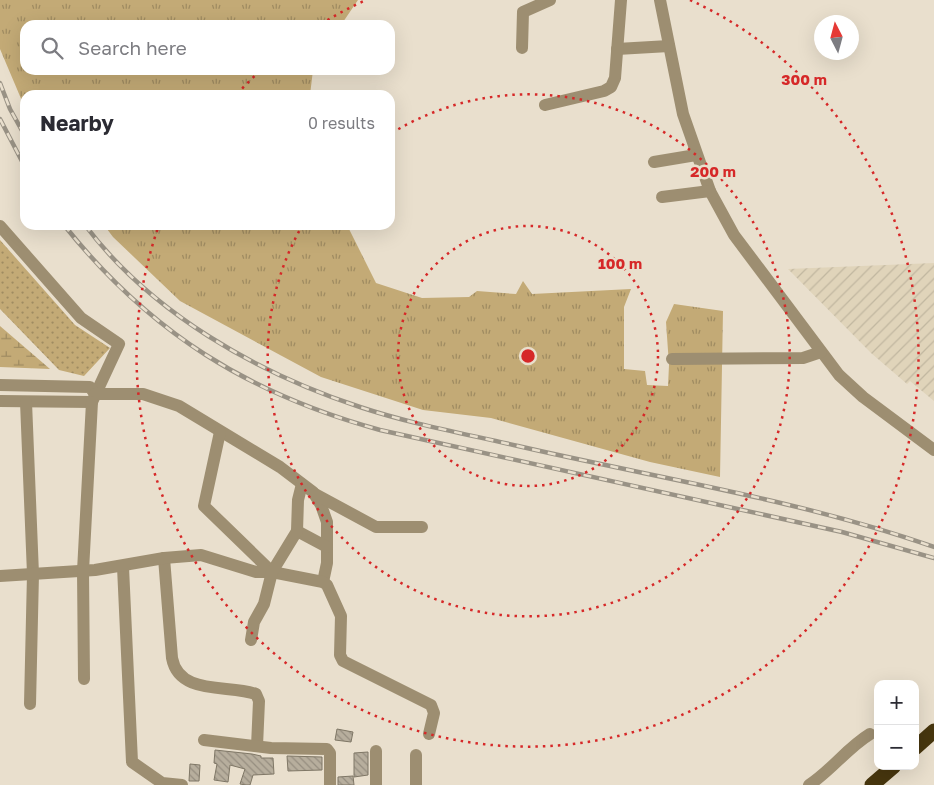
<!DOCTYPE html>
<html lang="en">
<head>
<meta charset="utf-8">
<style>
	:root { --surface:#fff; --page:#f7f7f7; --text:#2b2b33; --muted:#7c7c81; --line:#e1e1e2 }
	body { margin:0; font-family:"Golos Text",sans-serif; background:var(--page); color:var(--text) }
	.controls { position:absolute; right:15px; bottom:15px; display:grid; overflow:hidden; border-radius:10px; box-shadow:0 5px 20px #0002 }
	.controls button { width:45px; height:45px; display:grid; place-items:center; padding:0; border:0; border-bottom:1px solid var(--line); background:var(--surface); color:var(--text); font:25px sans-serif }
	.compass { position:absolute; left:814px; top:15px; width:45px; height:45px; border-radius:50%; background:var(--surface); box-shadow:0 5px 20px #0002; rotate:354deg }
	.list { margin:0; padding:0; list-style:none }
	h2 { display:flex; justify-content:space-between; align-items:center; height:65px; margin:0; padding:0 20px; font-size:21px }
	h2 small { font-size:16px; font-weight:400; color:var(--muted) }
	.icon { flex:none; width:28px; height:28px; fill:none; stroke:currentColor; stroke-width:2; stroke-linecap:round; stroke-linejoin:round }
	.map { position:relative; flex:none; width:934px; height:785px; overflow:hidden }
	.search { position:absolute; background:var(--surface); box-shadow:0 5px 20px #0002; left:20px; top:20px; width:375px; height:55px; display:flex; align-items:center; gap:12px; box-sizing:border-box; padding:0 18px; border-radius:15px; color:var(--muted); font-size:19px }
	.panel { position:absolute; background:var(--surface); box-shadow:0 5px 20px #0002; left:20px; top:90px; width:375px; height:140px; border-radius:15px }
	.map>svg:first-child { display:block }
</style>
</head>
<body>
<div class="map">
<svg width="934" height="785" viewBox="0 0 934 785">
	<defs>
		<pattern id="industrial-furrows" width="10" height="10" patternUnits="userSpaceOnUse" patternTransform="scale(1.25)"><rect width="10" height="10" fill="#e0d4ba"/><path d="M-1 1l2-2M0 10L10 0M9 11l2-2" fill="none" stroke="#c1b7a0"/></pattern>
		<pattern id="grass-tufts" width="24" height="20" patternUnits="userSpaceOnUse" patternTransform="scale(1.25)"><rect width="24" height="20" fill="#c3aa76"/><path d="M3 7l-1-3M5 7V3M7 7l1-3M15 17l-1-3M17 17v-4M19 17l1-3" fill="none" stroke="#9f8b61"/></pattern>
		<pattern id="wetland-marsh" width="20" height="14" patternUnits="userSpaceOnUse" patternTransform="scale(1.25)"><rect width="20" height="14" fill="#c3aa76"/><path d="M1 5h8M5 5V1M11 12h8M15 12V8" fill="none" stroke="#9f8b61"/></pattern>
		<pattern id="park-dots" width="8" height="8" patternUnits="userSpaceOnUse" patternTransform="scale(1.25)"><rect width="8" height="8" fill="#c3aa76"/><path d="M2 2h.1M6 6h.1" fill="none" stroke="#9f8b61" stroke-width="1.8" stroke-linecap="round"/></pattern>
		<pattern id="building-back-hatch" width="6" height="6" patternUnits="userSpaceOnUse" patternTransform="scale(1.25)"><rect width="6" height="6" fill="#b7ae9d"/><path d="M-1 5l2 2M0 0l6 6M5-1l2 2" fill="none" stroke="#968e80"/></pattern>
	</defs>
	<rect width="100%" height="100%" fill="#e9dfcd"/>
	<path fill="url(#industrial-furrows)" d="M 934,263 L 934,401 L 910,381 L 907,384 L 871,353 L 788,269 Z"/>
	<g fill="url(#grass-tufts)">
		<path d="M 0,0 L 358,0 L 341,25 L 25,25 L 25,70 L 313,70 L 310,95 L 25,95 L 25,108 L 0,49 Z"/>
		<path d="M 104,225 L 347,225 L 376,283 L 422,298 L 469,297 L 477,291 L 516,294 L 523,281 L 532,294 L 631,289 L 624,307 L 624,369 L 645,371 L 647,385 L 668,386 L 669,365 L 666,322 L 674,304 L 723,311 L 720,477 L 650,462 L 491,418 L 423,410 L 321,377 L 180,301 L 113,237 Z"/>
	</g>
	<path fill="url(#wetland-marsh)" d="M 0,326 L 50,369 L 0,367 Z"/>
	<path fill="url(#park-dots)" d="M 0,240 L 75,325 L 110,348 L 84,376 L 59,370 L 0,309 Z"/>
	<g fill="url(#building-back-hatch)" stroke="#7f7766">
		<path d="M 337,729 L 353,732 L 351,742 L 335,740 Z"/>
		<path d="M 215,750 L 252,754 L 261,756 L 261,758 L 273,758 L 274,774 L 253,775 L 250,785 L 246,785 L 240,784 L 245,769 L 230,765 L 228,782 L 214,780 L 217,764 L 214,763 Z"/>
		<path d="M 368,752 L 368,775 L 354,777 L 354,753 Z"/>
		<path d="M 287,756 L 322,757 L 322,770 L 288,771 Z"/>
		<path d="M 190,764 L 200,765 L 199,781 L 189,781 Z"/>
		<path d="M 353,776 L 354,785 L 338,785 L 338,777 Z"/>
	</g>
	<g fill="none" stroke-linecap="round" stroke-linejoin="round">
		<g stroke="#9d8e71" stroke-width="12">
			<path d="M 660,0 L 683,114 L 710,191 L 734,235 L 839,375 L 863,397 L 934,450"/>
			<path d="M 522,48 L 523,12 L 550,0"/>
			<path d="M 617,49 L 669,46"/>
			<path d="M 545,105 L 604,91 L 611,87 L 615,78 L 621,0"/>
			<path d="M 654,162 L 696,155"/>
			<path d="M 662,197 L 710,191"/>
			<path d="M 0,226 L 81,318 L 119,344 L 92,402 L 0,401"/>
			<path d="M 672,359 L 803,358 L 821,352"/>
			<path d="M 0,385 L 90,387 L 95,394"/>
			<path d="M 95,394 L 143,394 L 179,406 L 280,467 L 313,492 L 321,505 L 327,522 L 327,563 L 323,582"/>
			<path d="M 26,402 L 33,574 L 30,704"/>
			<path d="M 220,432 L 204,506 L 272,572"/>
			<path d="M 315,494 L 376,527 L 422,527"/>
			<path d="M 297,531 L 327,547"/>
			<path d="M 164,558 L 172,658 C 179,696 229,684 256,694 L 259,701 L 257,746"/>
			<path d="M 123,567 L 132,762 L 162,783 L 182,785"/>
			<path d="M 0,576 L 95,570 L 164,558 L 201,555 L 256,572 L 272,572 L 323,582 L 327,585 L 341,616 L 340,655 L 343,661 L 431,705 L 434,713 L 429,734"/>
			<path d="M 251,640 L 254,622 L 264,604 L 272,572 L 297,531 L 298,500 L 302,484"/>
			<path d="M 84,679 L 83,571 L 92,402"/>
			<path d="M 204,740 L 271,748 L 327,749 L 330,753 L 330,785"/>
			<path d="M 376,751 L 376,785"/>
			<path d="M 416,755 L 416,785"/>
			<path d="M 809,785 C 832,770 847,748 870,734"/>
		</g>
		<g stroke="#47360e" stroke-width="15">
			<path d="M 915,748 L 934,731"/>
			<path d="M 872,785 L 894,766"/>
		</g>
		<g stroke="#999285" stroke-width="4.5">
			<g id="rail">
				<path d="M 0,83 L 10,109 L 25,136"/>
				<path d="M 0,119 L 25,167"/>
				<path d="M 64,225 C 150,333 249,394 380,430 L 842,532 L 934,558"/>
				<path d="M 85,225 C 151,313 257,373 360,407 C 411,424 466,434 518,446 C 657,478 800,500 934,547"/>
			</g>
		</g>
		<use href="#rail" stroke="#e9dfcd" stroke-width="2.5" stroke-dasharray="8" stroke-linecap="butt"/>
	</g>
	<g fill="none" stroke="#d62828" stroke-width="2.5" stroke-dasharray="2.5 5">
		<circle cx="528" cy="356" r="130"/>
		<path d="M392 133A261 261 0 1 1 302 226"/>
		<path d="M237 94A391 391 0 0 1 261 70M321 24A391 391 0 0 1 366 0M690 0A391 391 0 1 1 159 225"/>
	</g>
	<circle cx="528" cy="356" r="8" fill="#d62828" stroke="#e9dfcd" stroke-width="2.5"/>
	<g font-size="15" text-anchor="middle" font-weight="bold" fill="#d62828" stroke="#e9dfcd" stroke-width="5" stroke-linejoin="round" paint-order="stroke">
		<text x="804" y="85">300 m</text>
		<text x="713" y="177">200 m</text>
		<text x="620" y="269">100 m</text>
	</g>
</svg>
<div class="controls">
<button>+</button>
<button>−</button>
</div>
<svg class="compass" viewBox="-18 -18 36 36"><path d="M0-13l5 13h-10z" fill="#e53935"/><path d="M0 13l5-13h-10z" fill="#7c7c81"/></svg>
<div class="search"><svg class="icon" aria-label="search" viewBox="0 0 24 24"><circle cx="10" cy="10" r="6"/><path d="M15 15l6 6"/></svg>Search here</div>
<section class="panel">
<h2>Nearby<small>0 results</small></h2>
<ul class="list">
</ul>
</section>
</div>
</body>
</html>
